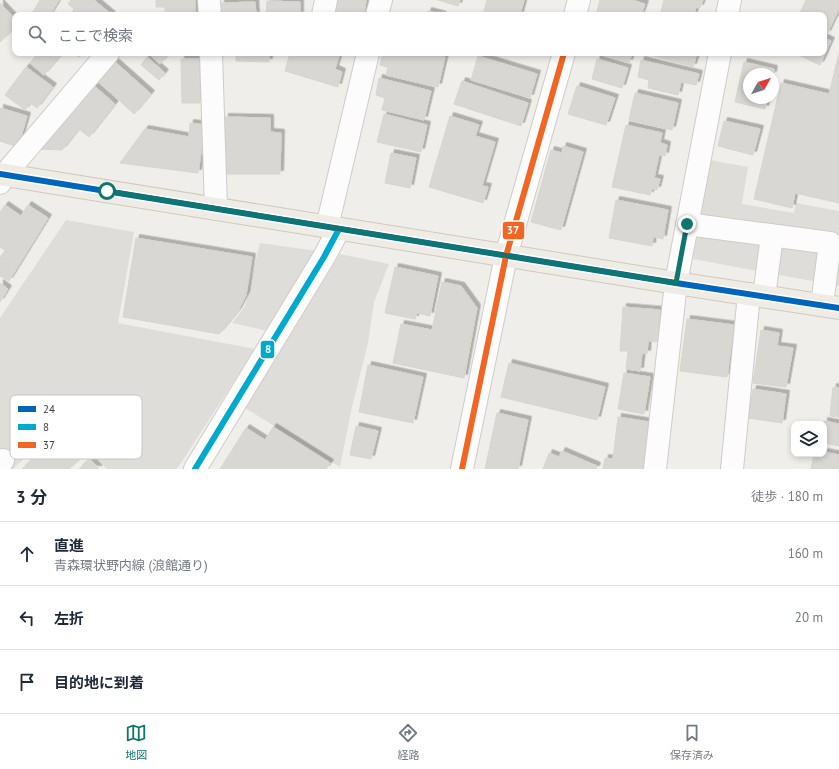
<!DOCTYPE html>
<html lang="ja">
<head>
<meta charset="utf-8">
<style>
	:root { --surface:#fff; --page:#f6f6f7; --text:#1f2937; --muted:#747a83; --line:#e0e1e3; --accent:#0f766e }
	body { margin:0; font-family:"PT Sans","Noto Sans JP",sans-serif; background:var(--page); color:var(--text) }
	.controls { position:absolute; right:12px; bottom:12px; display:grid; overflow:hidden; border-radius:8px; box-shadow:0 2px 6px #0003 }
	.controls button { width:36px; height:36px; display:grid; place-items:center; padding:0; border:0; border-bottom:1px solid var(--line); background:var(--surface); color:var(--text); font:20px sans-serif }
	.compass { position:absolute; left:743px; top:68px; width:36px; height:36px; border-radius:50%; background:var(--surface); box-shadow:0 2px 6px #0003; rotate:51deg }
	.stop { position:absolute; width:12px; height:12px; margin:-9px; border:3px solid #0f766e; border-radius:50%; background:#fff }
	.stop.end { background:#0f766e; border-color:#fff; box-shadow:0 1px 4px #0008 }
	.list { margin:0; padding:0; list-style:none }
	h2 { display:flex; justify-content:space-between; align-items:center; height:52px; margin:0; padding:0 16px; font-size:17px }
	h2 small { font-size:13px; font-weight:400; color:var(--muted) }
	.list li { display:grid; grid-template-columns:26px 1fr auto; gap:12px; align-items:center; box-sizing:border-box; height:64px; padding:0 16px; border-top:1px solid var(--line) }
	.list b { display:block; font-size:15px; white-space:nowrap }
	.list p { margin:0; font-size:13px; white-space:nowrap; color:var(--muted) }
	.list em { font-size:13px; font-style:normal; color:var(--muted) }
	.icon { flex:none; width:22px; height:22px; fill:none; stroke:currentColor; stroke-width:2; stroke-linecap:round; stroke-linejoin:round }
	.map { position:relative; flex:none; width:839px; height:469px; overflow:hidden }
	.search { position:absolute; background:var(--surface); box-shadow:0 2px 6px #0003; left:12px; right:12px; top:12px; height:44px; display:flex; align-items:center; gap:10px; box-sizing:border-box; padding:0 14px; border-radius:8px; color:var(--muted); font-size:15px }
	.sheet { height:244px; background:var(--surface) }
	nav { display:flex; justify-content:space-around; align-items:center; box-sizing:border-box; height:56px; border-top:1px solid var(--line); background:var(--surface); font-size:11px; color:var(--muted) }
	nav a { display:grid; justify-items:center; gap:2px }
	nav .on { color:var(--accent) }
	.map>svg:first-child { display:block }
</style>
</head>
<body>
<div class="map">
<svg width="839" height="469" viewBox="0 0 839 469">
	<defs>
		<filter id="shadow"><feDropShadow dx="3.5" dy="-3.5" stdDeviation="0" flood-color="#0004"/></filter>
	</defs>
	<rect width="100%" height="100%" fill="#f0eeea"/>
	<g fill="#dfddda">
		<path d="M 710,160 L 748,167 L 742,204 L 794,213 L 796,203 L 839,211 L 839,286 L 693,259 Z"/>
		<path d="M 66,220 L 134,232 L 118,323 L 255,349 L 177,469 L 107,469 L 87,447 L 58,425 L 13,469 L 0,469 L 0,318 Z"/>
		<path d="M 260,243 L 317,251 L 268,331 L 232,323 L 245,306 Z"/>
		<path d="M 340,254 L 389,264 L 374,302 L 368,343 L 352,407 L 340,467 L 245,408 Z"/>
	</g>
	<g fill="#d9d7d3" stroke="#d8d5d0" filter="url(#shadow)">
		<path d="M 40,0 L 59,0 L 50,15 L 31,15 Z"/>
		<path d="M 71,0 L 94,0 L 112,15 L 70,15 L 74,9 L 68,4 Z"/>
		<path d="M 156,0 L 195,0 L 195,15 L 165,15 L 165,7 L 156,7 Z"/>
		<path d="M 336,0 L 366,0 L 364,15 L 334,15 Z"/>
		<path d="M 438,0 L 460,0 L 458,6 Z"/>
		<path d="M 487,0 L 524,0 L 520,15 L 483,15 Z"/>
		<path d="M 600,0 L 632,0 L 645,4 L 641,15 L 596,15 Z"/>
		<path d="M 664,0 L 703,0 L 700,8 L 696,7 L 694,15 L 660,15 Z"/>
		<path d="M 806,0 L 839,0 L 839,9 L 827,34 L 824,32 L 824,15 L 799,15 Z"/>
		<path d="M 267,1 L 300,2 L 300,15 L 266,15 Z"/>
		<path d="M 255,2 L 256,15 L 221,15 L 221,3 Z"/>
		<path d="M 0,3 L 15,19 L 15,28 L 0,42 Z"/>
		<path d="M 428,11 L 443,15 L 427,15 Z"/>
		<path d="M 824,38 L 831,41 L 820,65 L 794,53 L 824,53 Z"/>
		<path d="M 38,53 L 59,53 L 61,55 L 44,75 L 30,63 Z"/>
		<path d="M 74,53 L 82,53 L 79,57 Z"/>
		<path d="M 148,53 L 170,53 L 160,64 Z"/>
		<path d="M 236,53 L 275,53 L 269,53 L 269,62 L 236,61 Z"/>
		<path d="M 290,53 L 340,53 L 335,69 L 342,72 L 338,87 L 285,71 Z"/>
		<path d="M 383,53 L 428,53 L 445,57 L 438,87 L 386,75 L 388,67 L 380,65 Z"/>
		<path d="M 595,53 L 632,53 L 629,63 Z"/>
		<path d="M 647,53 L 697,53 L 693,67 L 647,54 Z"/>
		<path d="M 839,53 L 839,203 L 795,193 L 792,208 L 754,199 L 781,83 L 829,94 Z"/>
		<path d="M 478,56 L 537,74 L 530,98 L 471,80 Z"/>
		<path d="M 147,57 L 165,73 L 159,80 L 141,65 Z"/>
		<path d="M 181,59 L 200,59 L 200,103 L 182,103 Z"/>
		<path d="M 597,59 L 628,68 L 622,88 L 592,79 Z"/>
		<path d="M 641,60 L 699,74 L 696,85 L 681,82 L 678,95 L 648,88 L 649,80 L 638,77 Z"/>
		<path d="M 115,62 L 151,94 L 134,114 L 98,81 Z"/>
		<path d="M 744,62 L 774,69 L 773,75 L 749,74 L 749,98 L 768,98 L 765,109 L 735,102 Z"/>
		<path d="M 26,67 L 53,87 L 37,108 L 30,103 L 25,110 L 5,95 Z"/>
		<path d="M 379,78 L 431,91 L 424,120 L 382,110 L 385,98 L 376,95 Z"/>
		<path d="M 462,81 L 528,103 L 521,126 L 454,104 Z"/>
		<path d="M 92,84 L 115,104 L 89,137 L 79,129 L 62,150 L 38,149 Z"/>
		<path d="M 577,86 L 615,98 L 606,125 L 568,114 Z"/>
		<path d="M 635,93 L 678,103 L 672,130 L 629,120 Z"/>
		<path d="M 0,108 L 27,116 L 18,147 L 0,141 Z"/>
		<path d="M 384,114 L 427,125 L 421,152 L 377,142 Z"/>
		<path d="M 450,116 L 479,125 L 475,136 L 495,142 L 482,186 L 488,187 L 483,203 L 429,187 Z"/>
		<path d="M 225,117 L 270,118 L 270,132 L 281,133 L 280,174 L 225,174 Z"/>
		<path d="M 724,121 L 760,129 L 753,155 L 718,146 Z"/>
		<path d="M 190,123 L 205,125 L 198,173 L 120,163 L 145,129 L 189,137 Z"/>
		<path d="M 626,125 L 662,133 L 660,143 L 667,145 L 665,156 L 659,155 L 654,178 L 660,179 L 657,190 L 652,189 L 650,195 L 612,187 Z"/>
		<path d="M 563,146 L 583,152 L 561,230 L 531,222 L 551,150 L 562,153 Z"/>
		<path d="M 391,153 L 416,158 L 410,188 L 385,183 Z"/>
		<path d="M 616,200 L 668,210 L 663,239 L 653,237 L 652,246 L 609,238 Z"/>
		<path d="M 5,205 L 21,216 L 28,205 L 48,218 L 9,281 L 0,276 L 0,258 L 5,250 L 0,247 L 0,212 Z"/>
		<path d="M 136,238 L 252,257 L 246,295 L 238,311 L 219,334 L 123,317 Z"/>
		<path d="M 395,267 L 438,276 L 430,316 L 417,313 L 415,319 L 385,313 Z"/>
		<path d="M 442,282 L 461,286 L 477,308 L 464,378 L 393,363 L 401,324 L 432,330 Z"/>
		<path d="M 0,283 L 8,289 L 0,302 Z"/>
		<path d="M 623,307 L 660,310 L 658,342 L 648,341 L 647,354 L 642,353 L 640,371 L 626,369 L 628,351 L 620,351 Z"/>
		<path d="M 687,319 L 734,325 L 727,377 L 680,371 Z"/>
		<path d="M 761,330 L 779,333 L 777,346 L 793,348 L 786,387 L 753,383 Z"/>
		<path d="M 509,363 L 605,387 L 597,420 L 501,397 Z"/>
		<path d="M 368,365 L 423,377 L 413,423 L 359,412 Z"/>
		<path d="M 624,373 L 650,377 L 644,414 L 618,409 Z"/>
		<path d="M 833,387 L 839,388 L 839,417 L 830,416 Z"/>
		<path d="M 753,389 L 786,394 L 782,423 L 748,418 Z"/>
		<path d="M 497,413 L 528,420 L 518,469 L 485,469 Z"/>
		<path d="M 618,417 L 649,422 L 643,469 L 603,469 L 605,458 L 613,459 Z"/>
		<path d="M 824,421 L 839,424 L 839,446 L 824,443 Z"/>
		<path d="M 356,426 L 378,431 L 371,459 L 350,455 Z"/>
		<path d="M 273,427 L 330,463 L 326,469 L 220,469 L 246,428 L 265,440 Z"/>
		<path d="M 61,434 L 82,457 L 69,469 L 22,469 Z"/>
		<path d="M 562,451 L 597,466 L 596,469 L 543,469 L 549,453 L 559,457 Z"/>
		<path d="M 824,452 L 839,455 L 839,469 L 811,469 L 814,454 L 824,454 Z"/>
		<path d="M 90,459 L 99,469 L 79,469 Z"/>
	</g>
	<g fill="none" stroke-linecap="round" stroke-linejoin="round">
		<g stroke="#ceccc8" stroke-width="24">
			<g id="minor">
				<path d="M 209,0 L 210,15"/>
				<path d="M 323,15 L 326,0"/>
				<path d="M 377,15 L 381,0"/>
				<path d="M 575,15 L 579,0"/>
				<path d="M 727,15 L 730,0"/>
				<path d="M 211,53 L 216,209"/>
				<path d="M 0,183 L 5,174 L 108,53"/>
				<path d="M 687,224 L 830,243 L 822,305"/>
				<path d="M 327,227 L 368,53"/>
				<path d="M 764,296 L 772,236"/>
				<path d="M 0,465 L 3,460"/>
				<path d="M 195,469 L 324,257 L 339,229"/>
				<path d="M 462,469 L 506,256 L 564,53"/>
				<path d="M 655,469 L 676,283 L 720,53"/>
				<path d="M 732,469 L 749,294"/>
			</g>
		</g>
		<g stroke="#d0caba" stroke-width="24">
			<path id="major" d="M 0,174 L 676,283 L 839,308"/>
		</g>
		<use href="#minor" stroke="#fdfcfc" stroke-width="22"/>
		<use href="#major" stroke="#efece5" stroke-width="22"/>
		<g stroke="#fff" stroke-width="9">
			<path id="bus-1" d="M 0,174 L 676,283 L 839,308"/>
		</g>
		<g stroke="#fff" stroke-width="9">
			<path id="bus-2" d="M 195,469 L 324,257 L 339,229"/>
		</g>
		<g stroke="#fff" stroke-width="9">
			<path id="bus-3" d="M 462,469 L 506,256 L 564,53"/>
		</g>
		<use href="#bus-1" stroke="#0065bd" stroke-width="6"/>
		<use href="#bus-2" stroke="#00a9ce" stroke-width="6"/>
		<use href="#bus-3" stroke="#f26522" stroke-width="6"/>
	</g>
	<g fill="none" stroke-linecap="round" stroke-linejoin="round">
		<path stroke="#0f766e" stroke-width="5" d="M 107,191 L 676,283 L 687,224"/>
	</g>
	<rect x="10" y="395" width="132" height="64" rx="6" fill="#fff" stroke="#c7c6c3" stroke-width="1"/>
	<rect x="18" y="406" width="18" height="6" fill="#0065bd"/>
	<rect x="18" y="424" width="18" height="6" fill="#00a9ce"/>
	<rect x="18" y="442" width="18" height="6" fill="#f26522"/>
	<g font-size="11" fill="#454038">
		<text x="43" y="413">24</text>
		<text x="43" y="431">8</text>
		<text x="43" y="449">37</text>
	</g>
	<g stroke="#fff" stroke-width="1.5">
		<rect x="502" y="221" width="23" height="19" rx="4" fill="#f26522"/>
		<rect x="260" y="340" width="15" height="19" rx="4" fill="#00a9ce"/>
	</g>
	<g font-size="11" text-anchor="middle" font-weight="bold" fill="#fff">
		<text x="513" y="234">37</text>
		<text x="268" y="353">8</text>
	</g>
</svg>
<div class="controls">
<button><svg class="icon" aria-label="layers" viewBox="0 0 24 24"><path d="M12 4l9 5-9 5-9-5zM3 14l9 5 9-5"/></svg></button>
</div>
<svg class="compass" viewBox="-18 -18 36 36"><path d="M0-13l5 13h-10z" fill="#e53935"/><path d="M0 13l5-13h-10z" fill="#747a83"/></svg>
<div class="stop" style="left:107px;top:191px"></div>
<div class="stop end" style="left:687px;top:224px"></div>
<div class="search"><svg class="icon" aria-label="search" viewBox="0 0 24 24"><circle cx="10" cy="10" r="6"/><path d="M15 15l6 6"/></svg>ここで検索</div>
</div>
<section class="sheet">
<h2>3 分<small>徒歩 · 180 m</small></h2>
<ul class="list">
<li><svg class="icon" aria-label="ahead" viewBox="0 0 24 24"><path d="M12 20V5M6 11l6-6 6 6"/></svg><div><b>直進</b><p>青森環状野内線 (浪館通り)</p></div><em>160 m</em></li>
<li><svg class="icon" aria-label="left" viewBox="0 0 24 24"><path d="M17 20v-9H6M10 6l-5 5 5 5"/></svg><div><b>左折</b></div><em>20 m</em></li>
<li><svg class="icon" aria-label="arrive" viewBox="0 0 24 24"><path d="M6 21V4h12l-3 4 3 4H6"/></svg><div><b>目的地に到着</b></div></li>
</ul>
</section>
<nav>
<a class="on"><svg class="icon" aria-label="map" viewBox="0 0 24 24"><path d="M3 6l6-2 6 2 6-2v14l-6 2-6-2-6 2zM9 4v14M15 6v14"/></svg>地図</a>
<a><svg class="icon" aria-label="directions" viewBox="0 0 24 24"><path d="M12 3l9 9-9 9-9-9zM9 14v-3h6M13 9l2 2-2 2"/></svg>経路</a>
<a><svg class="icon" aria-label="saved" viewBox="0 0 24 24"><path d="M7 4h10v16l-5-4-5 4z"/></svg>保存済み</a>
</nav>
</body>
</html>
